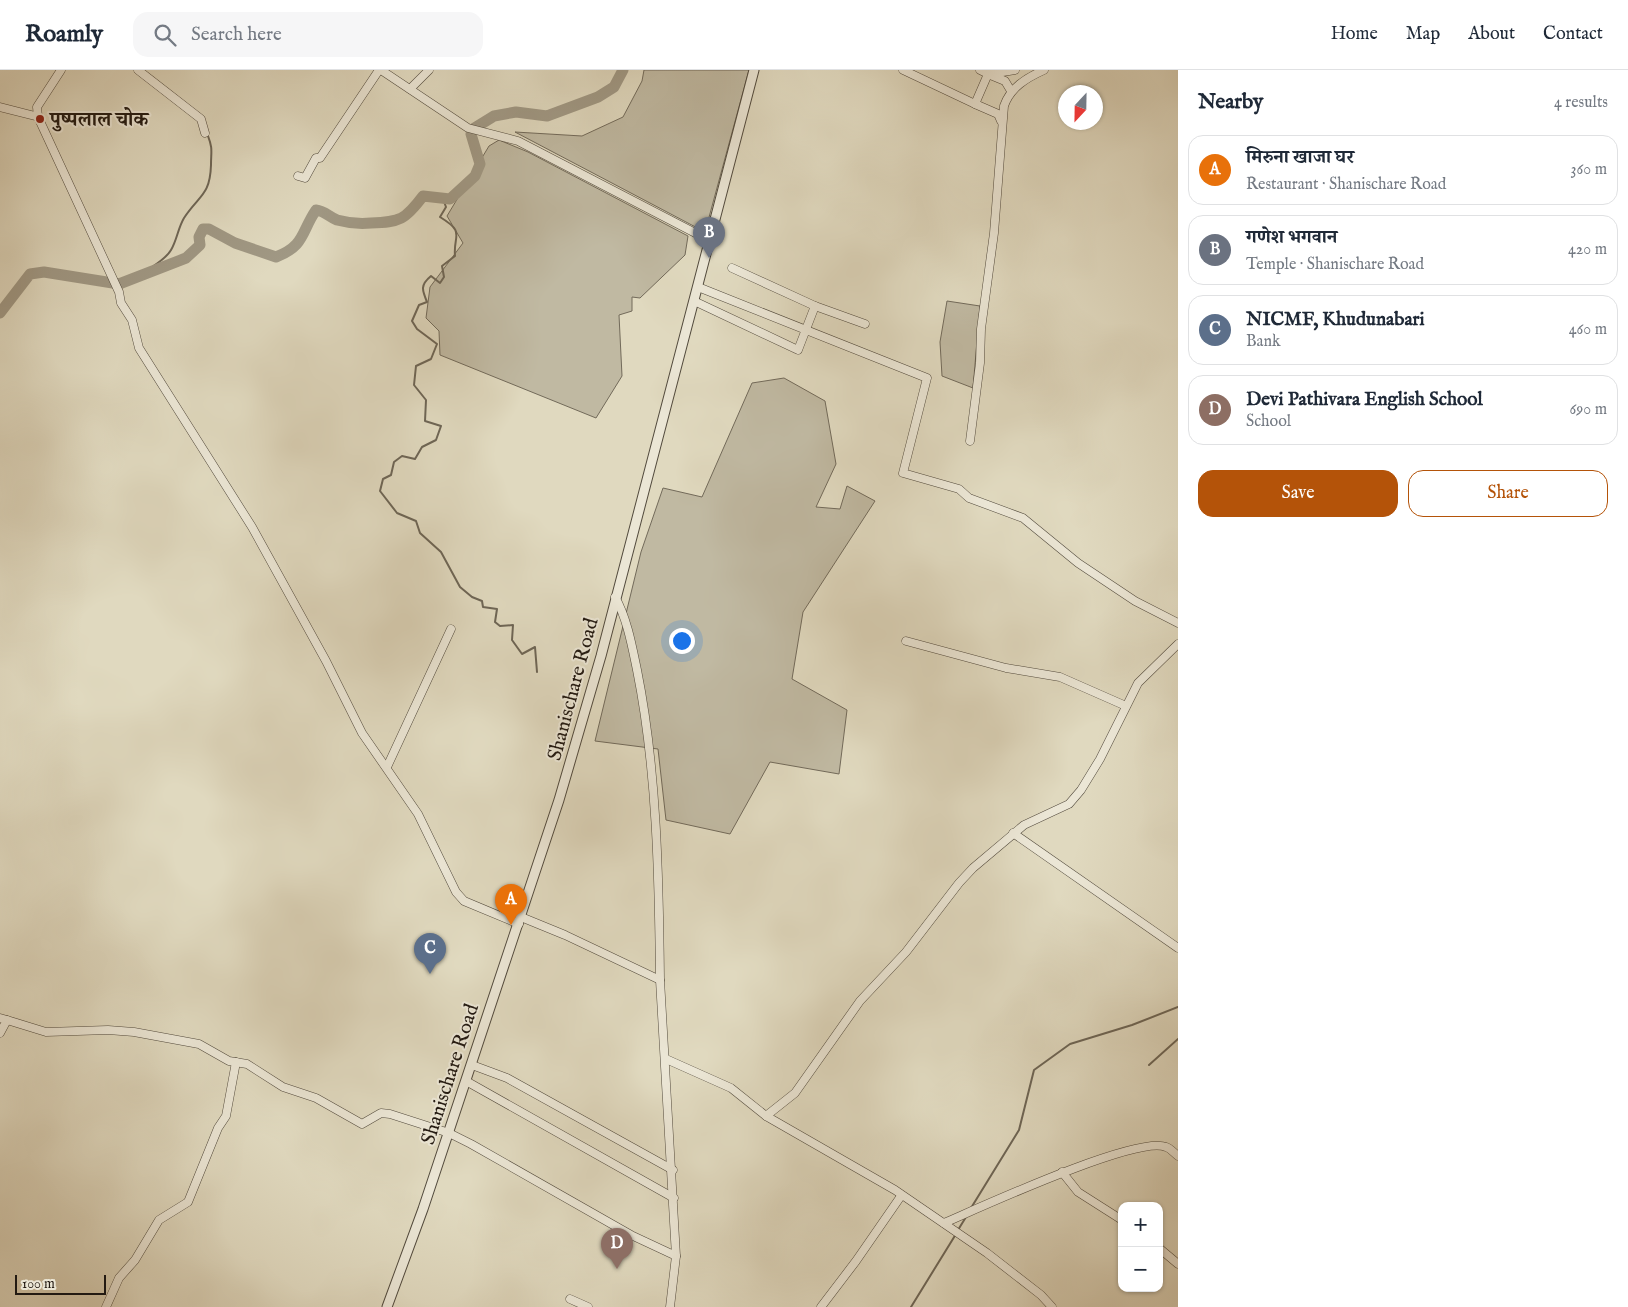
<!DOCTYPE html>
<html lang="en">
<head>
<meta charset="utf-8">
<style>
	:root { --surface:#fff; --page:#f6f6f7; --text:#1f2937; --muted:#747a83; --line:#e0e1e3; --accent:#b45309 }
	body { margin:0; font-family:"IM FELL English","Noto Serif Devanagari",serif; background:var(--page); color:var(--text) }
	.controls { position:absolute; right:15px; bottom:15px; display:grid; overflow:hidden; border-radius:10px; box-shadow:0 1px 4px #0004 }
	.controls button { width:45px; height:45px; display:grid; place-items:center; padding:0; border:0; border-bottom:1px solid var(--line); background:var(--surface); color:var(--text); font:25px sans-serif }
	.compass { position:absolute; left:1058px; top:15px; width:45px; height:45px; border-radius:50%; background:var(--surface); box-shadow:0 1px 4px #0004; rotate:202deg }
	.scale { position:absolute; left:15px; bottom:12px; width:91px; box-sizing:border-box; padding-left:5px; border:2px solid #231a12; border-top:0; font-size:14px; line-height:18px; white-space:nowrap; color:#231a12; -webkit-text-stroke:4px #ebe6d5; paint-order:stroke }
	.you { position:absolute; left:681px; top:570px; width:18px; height:18px; margin:-12px; border:4px solid #fff; border-radius:50%; background:#1a73e8; box-shadow:0 0 0 8px #1a73e833 }
	.badge { display:grid; place-items:center; width:32px; height:32px; border-radius:50%; background:var(--accent); color:#fff; font-size:16px; font-weight:700 }
	.pin { position:absolute; translate:-50% -41px; filter:drop-shadow(0 1px 2px #0008) }
	.pin::after { content:''; position:absolute; top:26px; width:18px; height:15px; background:inherit; clip-path:polygon(0 0,100% 0,50% 100%) }
	.list { margin:0; padding:0; list-style:none }
	h2 { display:flex; justify-content:space-between; align-items:center; height:65px; margin:0; padding:0 20px; font-size:21px }
	h2 small { font-size:16px; font-weight:400; color:var(--muted) }
	.list li { display:grid; grid-template-columns:32px 1fr auto; gap:15px; align-items:center; box-sizing:border-box; height:70px; margin:0 10px 10px; padding:0 10px; border:1px solid var(--line); border-radius:15px }
	.list b { display:block; font-size:19px; white-space:nowrap }
	.list p { margin:0; font-size:16px; white-space:nowrap; color:var(--muted) }
	.list em { font-size:16px; font-style:normal; color:var(--muted) }
	.actions { display:flex; gap:10px; padding:15px 20px }
	.actions a { flex:1; padding:11px 0; border:1px solid var(--accent); border-radius:15px; text-align:center; font-size:18px; color:var(--accent) }
	.actions .main { background:var(--accent); color:#fff }
	.icon { flex:none; width:28px; height:28px; fill:none; stroke:currentColor; stroke-width:2; stroke-linecap:round; stroke-linejoin:round }
	.map { position:relative; flex:none; width:1178px; height:1237px; overflow:hidden }
	header { display:flex; align-items:center; gap:30px; box-sizing:border-box; height:70px; padding:0 25px; background:var(--surface); border-bottom:1px solid var(--line) }
	header strong { font-size:24px }
	nav { display:flex; gap:28px; margin-inline-start:auto; font-size:18px }
	.search { width:350px; height:45px; background:var(--page); display:flex; align-items:center; gap:12px; box-sizing:border-box; padding:0 18px; border-radius:15px; color:var(--muted); font-size:19px }
	main { display:flex }
	aside { flex:1; background:var(--surface) }
	.map>svg:first-child { display:block }
</style>
</head>
<body>
<header>
<strong>Roamly</strong>
<div class="search"><svg class="icon" aria-label="search" viewBox="0 0 24 24"><circle cx="10" cy="10" r="6"/><path d="M15 15l6 6"/></svg>Search here</div>
<nav><a>Home</a><a>Map</a><a>About</a><a>Contact</a></nav>
</header>
<main>
<div class="map">
<svg width="1178" height="1237" viewBox="0 0 1178 1237">
	<rect width="100%" height="100%" fill="#e0d9bf"/>
	<filter id="stains"><feTurbulence type="fractalNoise" baseFrequency=".004" numOctaves="4"/><feColorMatrix values="0 0 0 0 .2 0 0 0 0 .09 0 0 0 0 .02 0 0 0 .5 -.17"/></filter>
	<radialGradient id="worn" r=".72"><stop offset=".6" stop-color="#630" stop-opacity="0"/><stop offset="1" stop-color="#630" stop-opacity=".3"/></radialGradient>
	<g fill="#c0b9a2" stroke="#726a5a">
		<path d="M 644,0 L 749,0 L 705,162 L 515,62 L 582,66 L 623,47 L 642,11 Z"/>
		<path d="M 499,70 L 528,82 L 688,166 L 685,185 L 640,228 L 632,227 L 632,241 L 619,245 L 622,306 L 596,348 L 440,285 L 439,261 L 426,248 L 430,217 L 463,173 L 447,146 L 489,76 Z"/>
		<path d="M 947,231 L 980,236 L 973,318 L 942,306 L 940,272 Z"/>
		<path d="M 784,308 L 825,331 L 836,394 L 816,437 L 840,439 L 847,416 L 875,431 L 803,542 L 792,609 L 847,640 L 839,704 L 770,692 L 730,764 L 666,750 L 658,679 L 595,671 L 641,482 L 663,418 L 702,427 L 752,313 Z"/>
	</g>
	<g fill="none" stroke-linecap="round" stroke-linejoin="round">
		<g stroke="#6e6656" stroke-width="2">
			<path d="M 443,129 L 446,137 L 440,147 C 466,163 453,164 455,186 L 442,196 L 444,207 L 440,213 L 431,206 C 420,215 422,220 427,232 L 419,235 L 412,251 L 417,259 L 437,274 L 431,289 L 416,296 L 414,315 L 426,330 L 425,351 L 441,356 L 436,370 L 422,377 L 415,389 L 402,386 L 394,392 L 391,405 L 383,409 L 380,421 L 397,443 L 416,451 L 420,463 L 441,482 L 460,517 L 472,527 L 482,531 L 483,537 L 497,539 L 495,552 L 500,556 L 513,555 L 512,570 L 522,584 L 535,577 L 537,602"/>
			<path d="M 139,207 C 149,197 164,192 171,180 C 177,170 178,158 184,148 C 199,125 210,126 211,95 C 211,81 213,79 208,66"/>
			<path d="M 1149,995 L 1178,969"/>
			<path d="M 971,1138 L 1019,1060 L 1034,1000 L 1070,974 L 1132,955 L 1178,937"/>
			<path d="M 958,1160 L 966,1147"/>
			<path d="M 911,1237 L 956,1164"/>
		</g>
		<path stroke="#a09884" stroke-width="11" d="M 0,243 L 30,204 L 44,202 L 119,214 L 186,188 L 200,175 L 199,167 L 203,159 L 209,159 L 235,173 L 276,187 C 305,176 301,162 316,140 C 325,141 329,147 337,150 C 348,153 360,154 371,153 C 400,152 405,150 423,126 L 450,129 L 475,106 L 480,94 L 471,64 L 473,59 L 494,46 L 516,42 L 547,46 L 598,27 L 614,17 L 623,0"/>
		<g stroke="#524a3d" stroke-width="9">
			<g id="minor">
				<path d="M 61,0 L 37,37 L 38,47 L 119,222 L 121,233 L 132,250 L 139,278 L 252,457 L 326,591 L 362,663 L 418,744 L 456,822 L 464,831 L 519,854"/>
				<path d="M 138,0 L 201,49 L 205,63"/>
				<path d="M 381,0 L 468,58 L 518,71 L 701,166 L 709,173"/>
				<path d="M 903,0 L 975,34 L 988,4 L 980,0"/>
				<path d="M 988,4 L 1005,11 L 1011,21"/>
				<path d="M 990,4 L 1015,0"/>
				<path d="M 410,19 L 429,0"/>
				<path d="M 975,34 L 998,44 L 1001,51"/>
				<path d="M 0,37 L 39,47"/>
				<path d="M 298,106 L 305,108 L 316,88 L 320,88 L 379,0"/>
				<path d="M 698,217 L 927,308 L 903,403 L 959,419 L 969,428 L 1023,448 L 1078,493 L 1135,531 L 1178,553"/>
				<path d="M 694,231 L 798,280 L 815,236 L 732,198"/>
				<path d="M 815,236 L 865,254"/>
				<path d="M 970,371 L 980,293 L 981,259 L 994,163 L 1004,36 C 1010,18 1026,8 1044,0"/>
				<path d="M 906,571 L 1006,598 L 1060,607 L 1126,636"/>
				<path d="M 387,697 L 451,559"/>
				<path d="M 1013,763 L 1178,878"/>
				<path d="M 521,847 L 565,865 L 660,910 C 659,809 657,699 637,600 C 632,576 627,548 615,527"/>
				<path d="M 660,910 L 676,1186 L 670,1237"/>
				<path d="M 0,948 L 7,950 L 0,963"/>
				<path d="M 7,950 L 46,962 L 108,960 L 134,962 L 199,974 L 229,991 L 247,994 L 283,1017 L 316,1028 L 362,1054 L 381,1043 L 390,1044 L 449,1063 L 471,1074 L 631,1165 L 676,1186"/>
				<path d="M 666,989 L 731,1018 L 766,1046 L 895,1120 L 987,1183 L 1041,1225 L 1052,1237"/>
				<path d="M 472,995 L 507,1008 L 673,1100"/>
				<path d="M 466,1011 L 674,1128"/>
				<path d="M 766,1046 L 795,1023 L 860,931 L 906,882 L 959,813 L 973,798 L 1024,755 L 1069,734 L 1081,720 L 1100,689 L 1138,613 L 1178,574"/>
				<path d="M 1062,1102 L 1078,1122 L 1122,1150"/>
				<path d="M 944,1153 C 979,1138 1137,1065 1166,1077 C 1170,1078 1174,1083 1178,1086"/>
				<path d="M 1159,1178 L 1178,1194"/>
				<path d="M 570,1229 L 588,1237"/>
				<path d="M 106,1237 L 119,1208 L 135,1190 L 159,1150 L 188,1132 L 218,1058 L 226,1046 L 236,992"/>
				<path d="M 821,1237 L 856,1191 L 901,1126"/>
			</g>
		</g>
		<g stroke="#524a3d" stroke-width="11">
			<path id="tertiary" d="M 387,1237 L 423,1139 L 559,730 L 601,586 L 754,0"/>
		</g>
		<use href="#minor" stroke="#ebe6d5" stroke-width="8"/>
		<use href="#tertiary" stroke="#ebe6d5" stroke-width="9"/>
	</g>
	<circle fill="#8f2418" stroke="#ebe6d5" stroke-width="2" cx="40" cy="49" r="5"/>
	<g text-anchor="middle" stroke-width="4" stroke-linejoin="round" paint-order="stroke">
		<g font-size="20" font-weight="bold" fill="#231a12" stroke="#ebe6d5" text-anchor="start">
			<text x="50" y="56">पुष्पलाल चोक</text>
		</g>
		<g font-size="20" fill="#231a12" stroke="#ebe6d5">
			<text transform="translate(572 619) rotate(-75)" y="7">Shanischare Road</text>
			<text transform="translate(449 1004) rotate(-72)" y="7">Shanischare Road</text>
		</g>
	</g>
	<rect width="100%" height="100%" filter="url(#stains)"/>
	<rect width="100%" height="100%" fill="url(#worn)"/>
</svg>
<div class="controls">
<button>+</button>
<button>−</button>
</div>
<svg class="compass" viewBox="-18 -18 36 36"><path d="M0-13l5 13h-10z" fill="#e53935"/><path d="M0 13l5-13h-10z" fill="#747a83"/></svg>
<div class="scale">100 m</div>
<div class="you"></div>
<div class="pin badge" style="left:511px;top:855px;background:#e8710a">A</div>
<div class="pin badge" style="left:709px;top:188px;background:#6b7280">B</div>
<div class="pin badge" style="left:430px;top:904px;background:#5c6f8a">C</div>
<div class="pin badge" style="left:617px;top:1199px;background:#8d6e63">D</div>
</div>
<aside>
<h2>Nearby<small>4 results</small></h2>
<ul class="list">
<li><span class="badge" style="background:#e8710a">A</span><div><b>मिरुना खाजा घर</b><p>Restaurant · Shanischare Road</p></div><em>360 m</em></li>
<li><span class="badge" style="background:#6b7280">B</span><div><b>गणेश भगवान</b><p>Temple · Shanischare Road</p></div><em>420 m</em></li>
<li><span class="badge" style="background:#5c6f8a">C</span><div><b>NICMF, Khudunabari</b><p>Bank</p></div><em>460 m</em></li>
<li><span class="badge" style="background:#8d6e63">D</span><div><b>Devi Pathivara English School</b><p>School</p></div><em>690 m</em></li>
</ul>
<div class="actions"><a class="main">Save</a><a>Share</a></div>
</aside>
</main>
</body>
</html>
